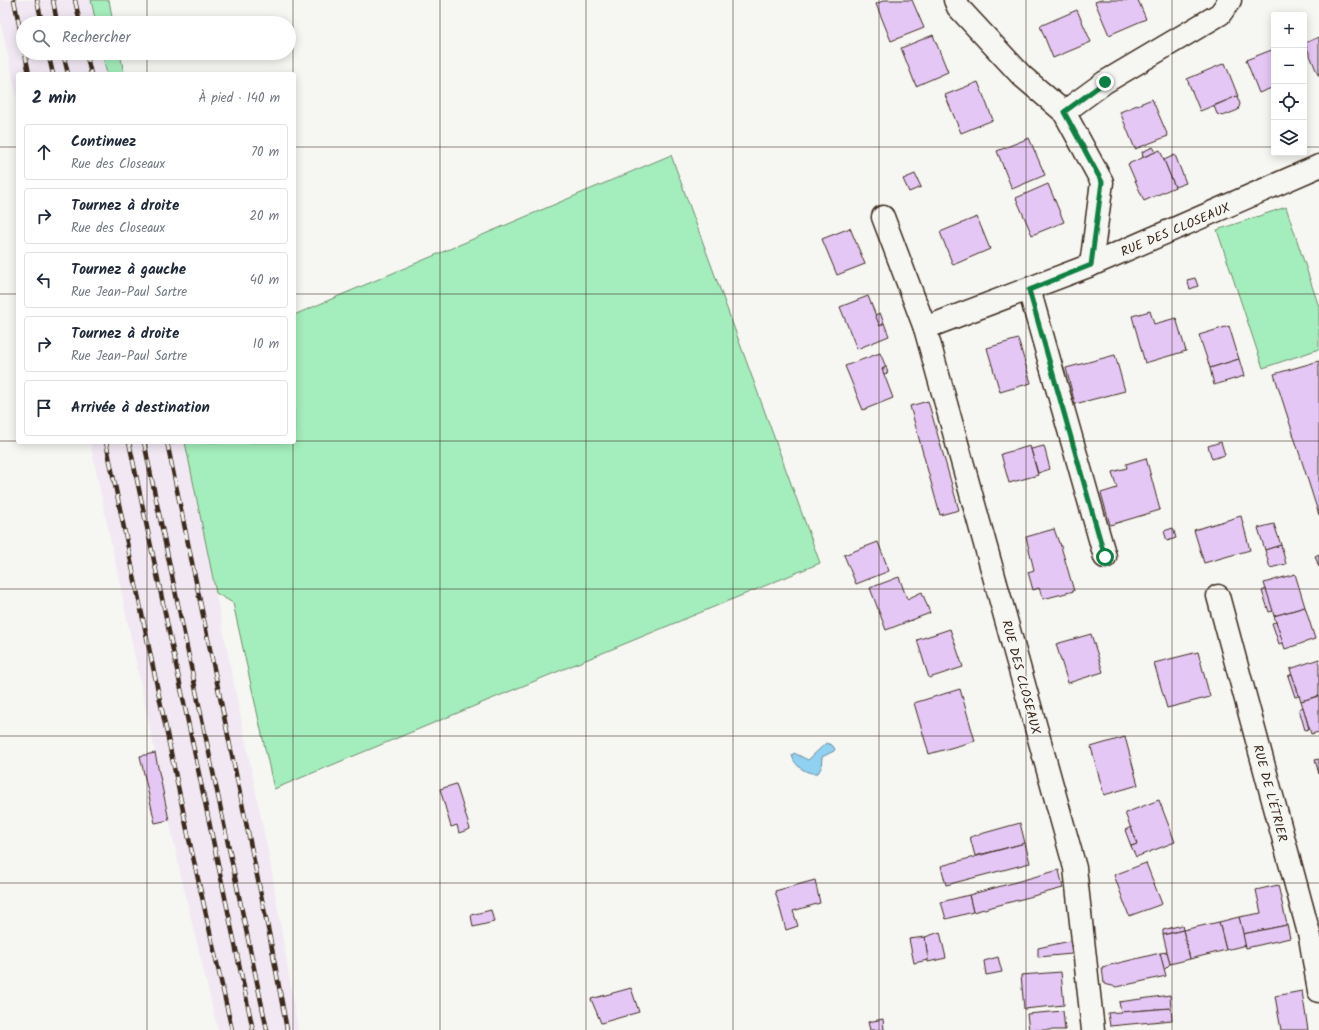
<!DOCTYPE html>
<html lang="fr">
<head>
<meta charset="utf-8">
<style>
	:root { --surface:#fff; --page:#f2f2f3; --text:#1f2937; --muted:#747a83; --line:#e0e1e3 }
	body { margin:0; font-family:Kalam,sans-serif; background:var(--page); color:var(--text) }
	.controls { position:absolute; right:12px; top:12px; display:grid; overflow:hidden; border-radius:4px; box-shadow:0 2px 10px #0003 }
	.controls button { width:36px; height:36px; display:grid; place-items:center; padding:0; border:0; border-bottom:1px solid var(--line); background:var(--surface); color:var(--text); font:20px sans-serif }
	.stop { position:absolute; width:12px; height:12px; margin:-9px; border:3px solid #0b8043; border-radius:50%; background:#fff }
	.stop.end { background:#0b8043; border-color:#fff; box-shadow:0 1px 4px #0008 }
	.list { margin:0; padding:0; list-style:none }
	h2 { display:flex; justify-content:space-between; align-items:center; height:52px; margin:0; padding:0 16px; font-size:17px }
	h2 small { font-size:13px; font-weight:400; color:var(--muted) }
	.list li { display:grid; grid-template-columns:26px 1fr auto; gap:12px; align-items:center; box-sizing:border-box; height:56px; margin:0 8px 8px; padding:0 8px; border:1px solid var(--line); border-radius:4px }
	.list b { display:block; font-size:15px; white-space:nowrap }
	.list p { margin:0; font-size:13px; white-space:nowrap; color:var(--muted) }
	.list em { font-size:13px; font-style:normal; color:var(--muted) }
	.icon { flex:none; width:22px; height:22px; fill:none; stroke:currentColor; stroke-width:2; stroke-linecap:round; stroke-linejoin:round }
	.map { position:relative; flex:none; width:1319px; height:1030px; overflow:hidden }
	.search { position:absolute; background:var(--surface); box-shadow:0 2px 10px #0003; left:16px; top:16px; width:280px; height:44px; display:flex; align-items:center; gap:10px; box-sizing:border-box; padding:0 14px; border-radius:22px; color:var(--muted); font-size:15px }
	.panel { position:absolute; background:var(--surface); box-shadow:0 2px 10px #0003; left:16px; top:72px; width:280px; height:372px; border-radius:4px }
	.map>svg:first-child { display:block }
</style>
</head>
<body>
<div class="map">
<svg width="1319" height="1030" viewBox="0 0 1319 1030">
	<rect width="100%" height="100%" fill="#f6f6f2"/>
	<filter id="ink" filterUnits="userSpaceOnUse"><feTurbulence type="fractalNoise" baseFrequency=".025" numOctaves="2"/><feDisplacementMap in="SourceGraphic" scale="8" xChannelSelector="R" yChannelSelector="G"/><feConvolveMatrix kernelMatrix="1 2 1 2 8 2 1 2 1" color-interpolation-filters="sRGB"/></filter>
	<g filter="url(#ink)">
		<g fill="#f1e8f3">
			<path d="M 0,0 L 91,0 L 96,23 L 23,23 L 23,53 L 102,53 L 107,74 L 18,74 L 18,102 L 0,19 Z"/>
			<path d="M 90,442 L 185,442 L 270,862 L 298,1030 L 218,1030 L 182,881 Z"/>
		</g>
		<g fill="#a4edbc" stroke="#708c6d">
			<path d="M 91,0 L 109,0 L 113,23 L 96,23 Z"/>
			<path d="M 102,53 L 120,53 L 124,74 L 107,74 Z"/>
			<path d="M 671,155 L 820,563 L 274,789 L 233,603 L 216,593 L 185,442 L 294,442 L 294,315 Z"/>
			<path d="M 1286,207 L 1319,307 L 1319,349 L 1263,368 L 1217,230 Z"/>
		</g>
		<path fill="#90d0f1" stroke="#6e8e9d" d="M 826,743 L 832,745 L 835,749 L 834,751 L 822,757 L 821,768 L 818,773 C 807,775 794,766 792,755 L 794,753 L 808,760 Z"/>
		<g fill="#e5c7f5" stroke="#3b2a1e">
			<path d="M 885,0 L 912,0 L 924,28 L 891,41 L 876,4 Z"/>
			<path d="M 1101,0 L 1138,0 L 1146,19 L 1109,35 L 1095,2 Z"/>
			<path d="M 1077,10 L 1091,42 L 1053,58 L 1040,26 Z"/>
			<path d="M 933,35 L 948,72 L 916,86 L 901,48 Z"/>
			<path d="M 1319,37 L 1319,75 L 1318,75 L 1305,43 Z"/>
			<path d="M 1274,49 L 1274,87 L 1259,93 L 1246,60 Z"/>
			<path d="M 1225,63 L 1238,96 L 1200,111 L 1187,79 Z"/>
			<path d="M 978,82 L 993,120 L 961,133 L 945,95 Z"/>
			<path d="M 1237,96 L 1240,104 L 1238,110 L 1223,116 L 1217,114 L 1214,106 Z"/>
			<path d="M 1152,99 L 1168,136 L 1135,149 L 1120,112 Z"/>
			<path d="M 1029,138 L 1045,175 L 1012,189 L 997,151 Z"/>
			<path d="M 1153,147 L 1156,152 L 1143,157 L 1142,152 Z"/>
			<path d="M 1160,150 L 1175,187 L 1144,201 L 1128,164 Z"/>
			<path d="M 1175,155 L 1186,183 L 1175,187 L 1164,160 Z"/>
			<path d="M 915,174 L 921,187 L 909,192 L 903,179 Z"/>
			<path d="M 1048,184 L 1064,222 L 1032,235 L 1016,198 Z"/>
			<path d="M 977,217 L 990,249 L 953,265 L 940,232 Z"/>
			<path d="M 850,228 L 865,264 L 837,275 L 822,239 Z"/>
			<path d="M 1195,278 L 1198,286 L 1190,289 L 1187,280 Z"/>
			<path d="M 868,296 L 880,326 L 884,323 L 889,336 L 857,349 L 840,307 Z"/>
			<path d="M 1150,311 L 1154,324 L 1176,318 L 1186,351 L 1145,363 L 1132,316 Z"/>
			<path d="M 880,313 L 884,323 L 880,326 L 875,315 Z"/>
			<path d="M 1229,326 L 1239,359 L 1210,368 L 1199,335 Z"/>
			<path d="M 1018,339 L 1031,383 L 1000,392 L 987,348 Z"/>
			<path d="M 880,353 L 886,367 L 882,369 L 893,398 L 863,410 L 845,366 Z"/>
			<path d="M 1115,355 L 1125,391 L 1075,404 L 1066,368 Z"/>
			<path d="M 1239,359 L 1244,376 L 1214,385 L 1210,368 Z"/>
			<path d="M 1319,361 L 1319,515 L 1274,374 Z"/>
			<path d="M 886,367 L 888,373 L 884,374 L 882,369 Z"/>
			<path d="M 928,401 L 959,510 L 940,515 L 910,406 Z"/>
			<path d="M 1221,442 L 1225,455 L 1212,459 L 1208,446 Z"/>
			<path d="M 1030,446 L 1038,475 L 1009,483 L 1001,454 Z"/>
			<path d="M 1044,446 L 1050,469 L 1038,473 L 1031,449 Z"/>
			<path d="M 1146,458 L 1160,510 L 1110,525 L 1101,493 L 1117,488 L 1112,472 L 1127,468 L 1126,464 Z"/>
			<path d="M 1241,516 L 1250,550 L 1204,563 L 1194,530 Z"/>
			<path d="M 1274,524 L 1281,545 L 1265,550 L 1258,528 Z"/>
			<path d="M 1173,528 L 1176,538 L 1167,541 L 1164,531 Z"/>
			<path d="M 1054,529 L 1059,543 L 1060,543 L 1074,591 L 1043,599 L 1039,588 L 1033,590 L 1028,572 L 1034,570 L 1026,537 Z"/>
			<path d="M 878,542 L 889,571 L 856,584 L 844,555 Z"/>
			<path d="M 1281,545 L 1286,564 L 1270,568 L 1265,550 Z"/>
			<path d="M 1319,554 L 1319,567 L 1315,556 Z"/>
			<path d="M 1295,574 L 1305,607 L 1274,616 L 1264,583 Z"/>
			<path d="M 899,577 L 907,599 L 922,592 L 930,613 L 886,630 L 870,588 Z"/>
			<path d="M 1266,589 L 1273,611 L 1269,612 L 1262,591 Z"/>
			<path d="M 1305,607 L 1315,639 L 1285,649 L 1274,616 Z"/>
			<path d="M 1276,622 L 1283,643 L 1279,644 L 1272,623 Z"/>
			<path d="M 950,629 L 963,667 L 929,678 L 917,640 Z"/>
			<path d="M 1091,634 L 1103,672 L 1068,683 L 1056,644 Z"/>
			<path d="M 1198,652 L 1210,697 L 1167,708 L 1154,663 Z"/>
			<path d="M 1319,659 L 1319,696 L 1301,701 L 1290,669 Z"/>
			<path d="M 1292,674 L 1299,696 L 1295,697 L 1288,676 Z"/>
			<path d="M 960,689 L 975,741 L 929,754 L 914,703 Z"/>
			<path d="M 1319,696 L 1319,732 L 1311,734 L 1301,701 Z"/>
			<path d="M 1303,707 L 1309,729 L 1305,730 L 1299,709 Z"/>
			<path d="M 1125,737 L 1138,785 L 1104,795 L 1091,747 Z"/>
			<path d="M 155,753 L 169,820 L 155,823 L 140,756 Z"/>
			<path d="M 1319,759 L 1319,774 L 1315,760 Z"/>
			<path d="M 456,784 L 470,829 L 459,833 L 457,825 L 451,827 L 440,789 Z"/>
			<path d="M 1159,800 L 1175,842 L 1136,857 L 1131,846 L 1137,844 L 1125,813 Z"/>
			<path d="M 1020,823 L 1025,843 L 975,856 L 970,837 Z"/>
			<path d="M 1131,827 L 1137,844 L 1131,846 L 1125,830 Z"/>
			<path d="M 1025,843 L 1030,863 L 946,885 L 941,866 Z"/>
			<path d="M 1146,863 L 1162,904 L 1129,916 L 1114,875 Z"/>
			<path d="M 1059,870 L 1063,888 L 973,912 L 969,895 Z"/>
			<path d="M 815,880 L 820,903 L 793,911 L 798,926 L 786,930 L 775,891 Z"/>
			<path d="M 1278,885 L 1287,925 L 1243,934 L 1239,917 L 1261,913 L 1256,890 Z"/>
			<path d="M 969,895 L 973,912 L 946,919 L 941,902 Z"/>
			<path d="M 491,910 L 494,922 L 473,927 L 471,915 Z"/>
			<path d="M 1239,917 L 1246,945 L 1226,950 L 1219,922 Z"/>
			<path d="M 1219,922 L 1226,950 L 1190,959 L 1183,930 Z"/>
			<path d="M 1182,925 L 1183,930 L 1163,935 L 1163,930 Z"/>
			<path d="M 1287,925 L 1290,938 L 1246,948 L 1243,934 Z"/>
			<path d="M 1183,930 L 1190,959 L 1170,964 L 1163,935 Z"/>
			<path d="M 940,932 L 946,958 L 928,962 L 925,937 Z"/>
			<path d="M 925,937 L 928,960 L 914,963 L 909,939 Z"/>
			<path d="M 1070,941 L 1072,954 L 1038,957 L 1038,948 Z"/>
			<path d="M 1167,952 L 1170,964 L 1164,970 L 1160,953 Z"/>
			<path d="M 1160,953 L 1166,976 L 1117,987 L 1104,984 L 1102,967 Z"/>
			<path d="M 998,957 L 1002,972 L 986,975 L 984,961 Z"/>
			<path d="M 1061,972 L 1064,1005 L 1024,1009 L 1021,975 Z"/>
			<path d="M 631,988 L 639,1012 L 601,1023 L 591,999 Z"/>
			<path d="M 1302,991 L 1308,1030 L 1281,1030 L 1275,996 Z"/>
			<path d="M 1170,995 L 1171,1008 L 1121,1012 L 1119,1002 Z"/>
			<path d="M 1171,1008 L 1172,1020 L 1110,1026 L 1108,1013 Z"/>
			<path d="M 1063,1011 L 1065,1030 L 1029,1030 L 1027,1014 Z"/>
			<path d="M 883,1019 L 884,1030 L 870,1030 L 868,1022 Z"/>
		</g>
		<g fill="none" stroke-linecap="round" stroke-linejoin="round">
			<g stroke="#3b2a1e" stroke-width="25">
				<g id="minor">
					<path d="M 955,0 L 958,7 L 1022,76 L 1064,112 L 1102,182 L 1091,265"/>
					<path d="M 1064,112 L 1105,82 L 1220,14 L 1230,0"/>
					<path d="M 883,217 L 925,328"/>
					<path d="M 1029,289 L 1105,557"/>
					<path d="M 1218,596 L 1310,937 L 1319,991"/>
					<path d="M 1093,1030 L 1075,868 L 925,328 L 1091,265 L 1319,166"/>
				</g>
			</g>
			<use href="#minor" stroke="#f6f6f2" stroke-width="22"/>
			<g stroke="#3b2a1e" stroke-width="4.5">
				<g id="rail">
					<path d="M 14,0 L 23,44"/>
					<path d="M 37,0 L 42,23"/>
					<path d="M 53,0 L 57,23"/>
					<path d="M 75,0 L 80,23"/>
					<path d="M 25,53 L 29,74"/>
					<path d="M 48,53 L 53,74"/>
					<path d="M 63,53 L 68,74"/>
					<path d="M 86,53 L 91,74"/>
					<path d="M 106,442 L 189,839 L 232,1030"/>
					<path d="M 129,442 L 253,1030"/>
					<path d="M 144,442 L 267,1030"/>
					<path d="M 167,442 L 270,938 L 287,1030"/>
				</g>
			</g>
			<use href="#rail" stroke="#f6f6f2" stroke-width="3" stroke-dasharray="9" stroke-linecap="butt"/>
		</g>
	</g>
	<g fill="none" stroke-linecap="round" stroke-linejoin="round" filter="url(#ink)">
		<path stroke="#0b8043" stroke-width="5" d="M 1105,82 L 1064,112 L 1102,182 L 1091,265 L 1029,290 L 1105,557"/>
	</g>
	<path fill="none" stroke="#3b2a1e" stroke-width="1" stroke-opacity="0.55" d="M 147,0 L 147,23M 293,0 L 293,74M 440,0 L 440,1030M 586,0 L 586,1030M 733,0 L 733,1030M 879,0 L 879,1030M 1026,0 L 1026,1030M 1172,0 L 1172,1030M 147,53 L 147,74M 0,147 L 18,147M 294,147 L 1274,147M 1304,147 L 1319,147M 0,294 L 18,294M 294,294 L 1319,294M 0,441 L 18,441M 294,441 L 1319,441M 147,442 L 147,1030M 293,442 L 293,1030M 0,589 L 1319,589M 0,736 L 1319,736M 0,883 L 1319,883"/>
	<g text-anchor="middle" stroke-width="3" stroke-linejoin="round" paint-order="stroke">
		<g font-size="13" fill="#3b2a1e" stroke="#f6f6f2">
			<text transform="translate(1175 229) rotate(-23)" y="5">RUE DES CLOSEAUX</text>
			<text transform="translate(1022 677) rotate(75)" y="5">RUE DES CLOSEAUX</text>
			<text transform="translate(1271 793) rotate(75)" y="5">RUE DE L'ÉTRIER</text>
		</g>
	</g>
</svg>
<div class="controls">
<button>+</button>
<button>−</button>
<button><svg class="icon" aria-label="locate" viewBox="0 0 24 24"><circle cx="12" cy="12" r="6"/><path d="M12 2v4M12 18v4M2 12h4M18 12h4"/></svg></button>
<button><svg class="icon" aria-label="layers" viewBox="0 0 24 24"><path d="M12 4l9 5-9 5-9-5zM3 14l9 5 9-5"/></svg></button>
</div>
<div class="stop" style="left:1105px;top:557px"></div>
<div class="stop end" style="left:1105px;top:82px"></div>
<div class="search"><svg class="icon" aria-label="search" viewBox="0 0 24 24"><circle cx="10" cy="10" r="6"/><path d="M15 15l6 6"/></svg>Rechercher</div>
<section class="panel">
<h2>2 min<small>À pied · 140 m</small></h2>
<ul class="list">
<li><svg class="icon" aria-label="ahead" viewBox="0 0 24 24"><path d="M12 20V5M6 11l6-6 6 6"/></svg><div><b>Continuez</b><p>Rue des Closeaux</p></div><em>70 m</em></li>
<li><svg class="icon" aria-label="right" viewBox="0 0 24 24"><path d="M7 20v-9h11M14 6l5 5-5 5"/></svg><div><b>Tournez à droite</b><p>Rue des Closeaux</p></div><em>20 m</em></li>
<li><svg class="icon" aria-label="left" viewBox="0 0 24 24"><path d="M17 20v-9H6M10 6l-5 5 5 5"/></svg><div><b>Tournez à gauche</b><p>Rue Jean-Paul Sartre</p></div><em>40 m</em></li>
<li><svg class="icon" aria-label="right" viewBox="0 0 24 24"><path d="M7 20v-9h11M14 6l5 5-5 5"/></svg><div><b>Tournez à droite</b><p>Rue Jean-Paul Sartre</p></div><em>10 m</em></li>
<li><svg class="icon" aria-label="arrive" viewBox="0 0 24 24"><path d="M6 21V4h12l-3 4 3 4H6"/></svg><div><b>Arrivée à destination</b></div></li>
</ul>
</section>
</div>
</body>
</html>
